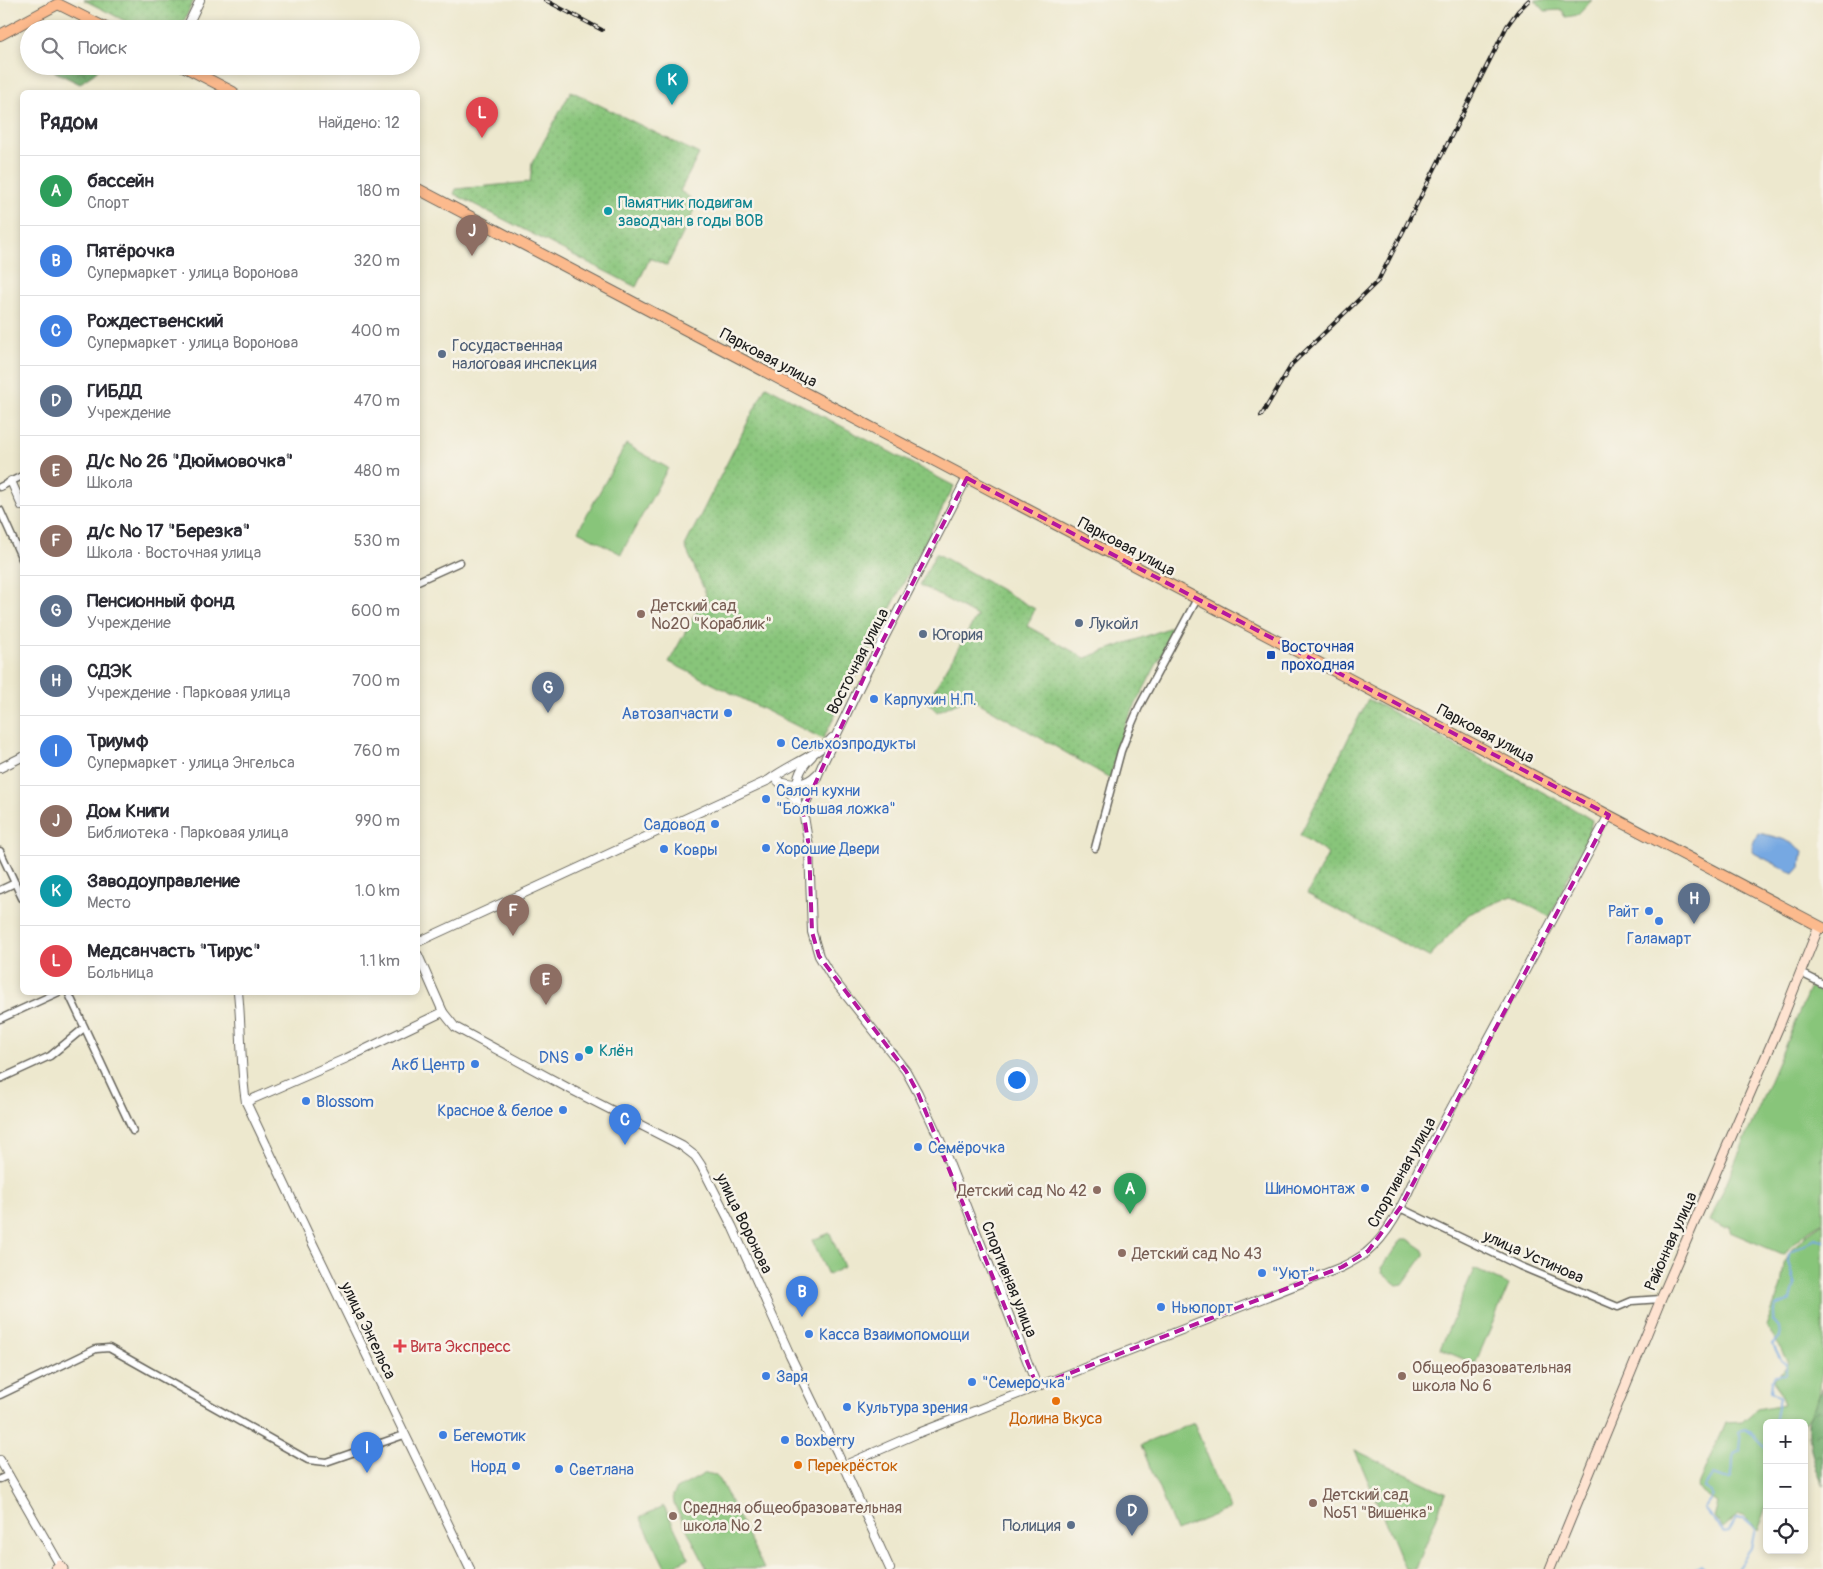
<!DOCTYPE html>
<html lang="ru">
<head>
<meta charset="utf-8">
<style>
	:root { --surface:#fff; --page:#f2f2f3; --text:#2b2b33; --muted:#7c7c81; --line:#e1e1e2; --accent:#111827 }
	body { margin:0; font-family:Pangolin,sans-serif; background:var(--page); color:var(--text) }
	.controls { position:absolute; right:15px; bottom:15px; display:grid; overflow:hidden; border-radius:8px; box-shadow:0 2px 8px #0003 }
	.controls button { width:45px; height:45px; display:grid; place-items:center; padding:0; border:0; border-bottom:1px solid var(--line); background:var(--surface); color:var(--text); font:25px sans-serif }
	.you { position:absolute; left:1016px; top:1079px; width:18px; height:18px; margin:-12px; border:4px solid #fff; border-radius:50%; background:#1a73e8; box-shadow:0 0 0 8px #1a73e833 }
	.badge { display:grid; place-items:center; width:32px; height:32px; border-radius:50%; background:var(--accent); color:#fff; font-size:16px; font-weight:700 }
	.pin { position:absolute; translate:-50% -41px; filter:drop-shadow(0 1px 2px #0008) }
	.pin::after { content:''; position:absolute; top:26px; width:18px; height:15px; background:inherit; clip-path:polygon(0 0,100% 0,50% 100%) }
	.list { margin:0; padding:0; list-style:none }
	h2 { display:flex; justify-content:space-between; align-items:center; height:65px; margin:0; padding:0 20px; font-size:21px }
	h2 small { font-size:16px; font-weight:400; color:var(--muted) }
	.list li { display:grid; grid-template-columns:32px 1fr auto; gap:15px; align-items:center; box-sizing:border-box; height:70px; padding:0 20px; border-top:1px solid var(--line) }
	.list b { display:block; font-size:19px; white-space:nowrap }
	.list p { margin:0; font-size:16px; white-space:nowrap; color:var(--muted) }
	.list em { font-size:16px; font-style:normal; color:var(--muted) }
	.icon { flex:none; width:28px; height:28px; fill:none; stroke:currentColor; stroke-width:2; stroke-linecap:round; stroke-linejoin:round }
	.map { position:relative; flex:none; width:1823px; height:1569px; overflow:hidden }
	.search { position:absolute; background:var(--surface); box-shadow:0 2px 8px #0003; left:20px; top:20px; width:400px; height:55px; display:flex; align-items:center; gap:12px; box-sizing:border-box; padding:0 18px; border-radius:28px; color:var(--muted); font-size:19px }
	.panel { position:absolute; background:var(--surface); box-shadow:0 2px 8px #0003; left:20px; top:90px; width:400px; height:905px; border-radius:8px }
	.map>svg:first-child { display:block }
</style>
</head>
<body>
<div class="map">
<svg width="1823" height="1569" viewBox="0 0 1823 1569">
	<defs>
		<pattern id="forest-crowns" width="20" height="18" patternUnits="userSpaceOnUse" patternTransform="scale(1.25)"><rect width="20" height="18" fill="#6eaa6a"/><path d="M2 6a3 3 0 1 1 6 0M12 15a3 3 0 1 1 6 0" fill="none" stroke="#5a8a56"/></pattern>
		<pattern id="park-dots" width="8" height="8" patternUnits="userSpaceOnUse" patternTransform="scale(1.25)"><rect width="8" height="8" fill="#88c57a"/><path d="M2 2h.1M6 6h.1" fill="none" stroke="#75a969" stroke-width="1.8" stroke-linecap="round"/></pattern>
	</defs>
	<rect width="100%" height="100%" fill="#f7f3e8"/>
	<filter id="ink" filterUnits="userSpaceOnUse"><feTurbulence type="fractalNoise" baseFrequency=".02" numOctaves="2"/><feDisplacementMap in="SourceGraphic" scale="10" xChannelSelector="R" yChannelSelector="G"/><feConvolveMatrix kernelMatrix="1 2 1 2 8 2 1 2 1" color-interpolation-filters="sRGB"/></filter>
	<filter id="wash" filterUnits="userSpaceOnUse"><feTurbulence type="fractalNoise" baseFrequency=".0096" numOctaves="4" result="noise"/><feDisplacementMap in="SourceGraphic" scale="20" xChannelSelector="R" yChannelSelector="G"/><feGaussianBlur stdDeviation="1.12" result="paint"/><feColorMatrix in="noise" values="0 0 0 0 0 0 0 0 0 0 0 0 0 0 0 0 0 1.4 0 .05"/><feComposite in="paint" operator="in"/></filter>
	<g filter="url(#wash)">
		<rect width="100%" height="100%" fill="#ede8ce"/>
		<g fill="#88c57a" stroke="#52704b">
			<path d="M 1535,0 L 1592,0 L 1578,15 L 1566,17 L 1562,10 L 1545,11 Z"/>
			<path d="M 626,444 L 668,468 L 621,554 L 578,531 Z"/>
			<path d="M 1810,987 L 1823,993 L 1823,1155 L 1820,1160 L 1823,1156 L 1823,1222 C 1805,1232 1797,1239 1784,1255 L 1730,1232 L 1730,1226 L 1725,1228 L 1710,1221 Z"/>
			<path d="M 1823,1223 L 1823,1366 L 1821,1368 C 1821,1390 1820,1406 1804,1424 L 1767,1423 L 1767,1506 L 1758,1530 L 1744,1516 L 1738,1515 L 1723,1528 L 1714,1517 L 1718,1503 L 1697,1488 L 1725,1423 L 1742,1422 L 1757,1409 L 1784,1404 L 1774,1379 L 1789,1364 L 1782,1349 L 1766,1326 L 1781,1286 L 1784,1264 L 1792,1250 L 1807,1234 Z"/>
			<path d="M 830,1233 L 844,1267 L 828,1275 L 812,1240 Z"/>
			<path d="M 1402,1239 L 1408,1239 L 1424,1250 L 1424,1255 L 1403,1284 L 1397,1285 L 1382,1273 L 1381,1268 Z"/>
			<path d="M 1474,1269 L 1509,1285 L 1475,1364 L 1440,1349 Z"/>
			<path d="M 1194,1423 L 1229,1509 L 1176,1531 L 1141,1445 Z"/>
			<path d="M 1355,1450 L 1446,1493 L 1416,1569 L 1405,1569 Z"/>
			<path d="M 706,1473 L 715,1475 L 720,1480 L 764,1569 L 707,1569 L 674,1504 L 673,1495 L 677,1489 Z"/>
			<path d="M 664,1506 L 689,1558 L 666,1569 L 640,1517 Z"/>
		</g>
		<g fill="url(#forest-crowns)" stroke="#456343">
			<path d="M 62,18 L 84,29 L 40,29 Z"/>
			<path d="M 50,66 L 101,66 C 97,74 87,77 80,84 L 55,72 Z"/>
			<path d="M 1823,1388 L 1823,1485 C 1815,1469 1805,1435 1810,1417 C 1813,1407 1819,1397 1823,1388 Z"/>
		</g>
		<g fill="url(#park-dots)" stroke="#52704b">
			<path d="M 84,0 L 194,0 L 180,29 L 141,29 Z"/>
			<path d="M 571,91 L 699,154 L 680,191 L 698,203 L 667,266 L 650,258 L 636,287 L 454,194 L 456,189 L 530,182 L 532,163 Z"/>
			<path d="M 766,386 L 954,486 L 823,739 L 669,662 L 706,594 L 685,546 Z"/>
			<path d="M 936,553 L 1035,609 L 1027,626 L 1085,658 L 1177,625 L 1125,725 L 1110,778 L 969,697 L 937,712 L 927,702 L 977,616 L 920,585 Z"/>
			<path d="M 1368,699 L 1567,805 L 1592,820 L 1589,833 L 1550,917 L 1512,896 L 1469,914 L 1429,957 L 1307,894 L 1328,854 L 1300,835 Z"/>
		</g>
		<path fill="#76a8e2" stroke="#49627f" d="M 1758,833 C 1774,836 1791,840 1803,851 L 1801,866 L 1794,874 L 1752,852 L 1753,843 Z"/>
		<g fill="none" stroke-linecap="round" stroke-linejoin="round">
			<g stroke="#76a8e2" stroke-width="2">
				<path d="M 1774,1423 L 1779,1397 L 1771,1391 L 1772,1380 L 1775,1375 L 1785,1374 L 1787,1365 L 1781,1360 L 1773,1344 L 1780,1337 L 1779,1328 L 1773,1321 L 1776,1306 L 1791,1300 L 1795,1285 L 1788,1262 L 1789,1254 L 1815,1238 L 1823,1241"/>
				<path d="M 1694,1569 L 1701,1565 L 1705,1569"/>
				<path d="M 1737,1569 L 1751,1549 L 1755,1528 L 1744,1519 L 1736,1519 L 1729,1531 L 1724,1532 L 1704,1509 L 1714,1496 L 1711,1491 L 1704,1487 L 1713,1475 L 1724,1479 L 1730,1479 C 1735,1471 1731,1462 1734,1454 L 1740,1451 L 1741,1439 L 1739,1431 L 1745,1429 C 1755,1433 1758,1443 1767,1448"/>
			</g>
		</g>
	</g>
	<g filter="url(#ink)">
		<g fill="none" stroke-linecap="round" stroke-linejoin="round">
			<g stroke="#65635a" stroke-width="9">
				<g id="minor">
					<path d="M 0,487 L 22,476"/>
					<path d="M 0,510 L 22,559"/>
					<path d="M 418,581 L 460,562"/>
					<path d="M 1095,848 L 1121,751 L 1130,728 L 1139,707 L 1197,599"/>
					<path d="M 0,851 L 22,898"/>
					<path d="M 0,890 L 15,883"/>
					<path d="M 1801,973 L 1823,984"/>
					<path d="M 68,992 L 133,1131"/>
					<path d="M 0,1019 L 59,992"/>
					<path d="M 0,1079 L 50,1056 L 84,1028"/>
					<path d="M 1400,1208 L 1520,1266 L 1618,1307 L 1632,1301 L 1661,1299"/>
					<path d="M 0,1395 L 96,1349 L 109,1348 L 308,1460 L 326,1462 L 404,1435"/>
					<path d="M 0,1479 L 9,1475"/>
				</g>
			</g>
			<g stroke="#65635a" stroke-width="10">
				<g id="tertiary">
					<path d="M 186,29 L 200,0"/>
					<path d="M 967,478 L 866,673 L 823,763 L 803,810 L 809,847 L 812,932 L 819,956 L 833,979 L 906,1071 L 918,1093 L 940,1140 L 1037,1386"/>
					<path d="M 11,481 L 22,506"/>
					<path d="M 0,768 L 22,757"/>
					<path d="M 778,781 C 794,785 805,786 817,774"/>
					<path d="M 780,783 L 797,802"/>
					<path d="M 797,802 C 795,783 798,769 812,756"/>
					<path d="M 418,942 L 769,780 C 788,765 817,756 832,738"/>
					<path d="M 418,955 L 443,1012 L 455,1027 L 568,1088 L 682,1146 L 695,1156 L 701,1165 L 732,1226 L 790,1355 L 837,1452 L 890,1569"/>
					<path d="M 238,992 C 242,1029 240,1066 246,1102 L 312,1242 L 470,1569"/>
					<path d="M 246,1102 L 347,1058 L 443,1012"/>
					<path d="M 0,1460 L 60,1565"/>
					<path d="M 843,1466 L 916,1434 L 1342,1267 C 1350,1263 1359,1258 1366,1253 C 1393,1231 1406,1196 1420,1166 L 1609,815"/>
				</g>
			</g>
			<g stroke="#65635a" stroke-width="11">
				<g id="secondary">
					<path d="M 55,1569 L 60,1565 L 63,1569"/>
					<path d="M 1550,1569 L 1661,1299 L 1780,1024 L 1819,926"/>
				</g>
			</g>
			<g stroke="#65635a" stroke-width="12">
				<g id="primary">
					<path d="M 0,35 L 58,4 L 108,29"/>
					<path d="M 183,66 L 233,92"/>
					<path d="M 418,189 L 1823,928"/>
				</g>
			</g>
			<use href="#minor" stroke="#fff" stroke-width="6"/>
			<use href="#tertiary" stroke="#fff" stroke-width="8"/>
			<use href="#secondary" stroke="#fee3d1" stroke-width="9"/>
			<use href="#primary" stroke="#fcba8d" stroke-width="10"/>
			<g stroke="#1c1c1c" stroke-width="4">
				<g id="rail">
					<path d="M 545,0 L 602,30"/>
					<path d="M 1261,416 L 1292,364 L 1378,281 L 1507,26 L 1518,11 L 1529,0"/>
				</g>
			</g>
			<use href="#rail" stroke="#f7f3e8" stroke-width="2" stroke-dasharray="5.5" stroke-linecap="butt"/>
		</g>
	</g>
	<path fill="none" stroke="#b5179e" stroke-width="4" stroke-dasharray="10 6" stroke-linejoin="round" d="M 967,478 L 1609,815 L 1400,1208 L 1368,1251 L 1342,1267 L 1037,1386 L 918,1093 L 906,1071 L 819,956 L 812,932 L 809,847 L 803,810 L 866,673 Z"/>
	<g fill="#0f9aa8" stroke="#f7f3e8" stroke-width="2">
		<circle cx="608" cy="211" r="5"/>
		<circle cx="589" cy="1050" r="5"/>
	</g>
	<g fill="#5c6f8a" stroke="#f7f3e8" stroke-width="2">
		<circle cx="442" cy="354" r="5"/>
		<circle cx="1079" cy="623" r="5"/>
		<circle cx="923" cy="634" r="5"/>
		<circle cx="1071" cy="1525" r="5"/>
	</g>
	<g fill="#8d6e63" stroke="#f7f3e8" stroke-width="2">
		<circle cx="641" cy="614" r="5"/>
		<circle cx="1097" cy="1190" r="5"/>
		<circle cx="1122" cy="1253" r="5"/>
		<circle cx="1402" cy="1376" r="5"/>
		<circle cx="1313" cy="1503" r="5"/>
		<circle cx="673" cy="1516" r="5"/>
	</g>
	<rect fill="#1a4fb4" stroke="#f7f3e8" stroke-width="2" x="1266" y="650" width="10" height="10" rx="2.5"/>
	<g fill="#3f7fe0" stroke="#f7f3e8" stroke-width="2">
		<circle cx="874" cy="699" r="5"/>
		<circle cx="728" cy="713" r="5"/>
		<circle cx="781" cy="743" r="5"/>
		<circle cx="766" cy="799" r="5"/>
		<circle cx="715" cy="824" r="5"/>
		<circle cx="766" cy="848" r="5"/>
		<circle cx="664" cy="849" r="5"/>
		<circle cx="1649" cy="911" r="5"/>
		<circle cx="1659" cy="921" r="5"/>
		<circle cx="579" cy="1057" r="5"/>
		<circle cx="475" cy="1064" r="5"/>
		<circle cx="306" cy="1101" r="5"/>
		<circle cx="563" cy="1110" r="5"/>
		<circle cx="918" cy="1147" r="5"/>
		<circle cx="1365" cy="1188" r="5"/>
		<circle cx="1262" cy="1273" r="5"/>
		<circle cx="1161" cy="1307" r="5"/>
		<circle cx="809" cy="1334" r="5"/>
		<circle cx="766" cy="1376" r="5"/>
		<circle cx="972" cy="1382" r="5"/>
		<circle cx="847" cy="1407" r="5"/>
		<circle cx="443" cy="1435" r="5"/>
		<circle cx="785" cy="1440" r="5"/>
		<circle cx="516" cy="1466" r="5"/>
		<circle cx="559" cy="1469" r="5"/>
	</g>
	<path fill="#e0444e" stroke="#f7f3e8" stroke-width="2" d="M397.5 1338.5h5v5h5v5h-5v5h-5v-5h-5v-5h5z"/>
	<g fill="#e8710a" stroke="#f7f3e8" stroke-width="2">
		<circle cx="1056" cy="1401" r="5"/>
		<circle cx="798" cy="1465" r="5"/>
	</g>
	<g text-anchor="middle" stroke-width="5" stroke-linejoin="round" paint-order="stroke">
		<g font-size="16" fill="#0d838f" stroke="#f7f3e8" text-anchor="start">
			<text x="618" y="208">Памятник подвигам<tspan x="618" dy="18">заводчан в годы ВОВ</tspan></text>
			<text x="599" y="1056">Клён</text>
		</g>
		<g font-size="16" fill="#4e5e75" stroke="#f7f3e8" text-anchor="start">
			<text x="452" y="351">Госудаственная<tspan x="452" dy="18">налоговая инспекция</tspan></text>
			<text x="1089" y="629">Лукойл</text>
			<text x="933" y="640">Югория</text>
			<text x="1061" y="1531" text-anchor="end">Полиция</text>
		</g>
		<g font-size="16" fill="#1c1c1c" stroke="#f7f3e8">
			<text transform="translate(769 357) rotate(28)" y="6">Парковая улица</text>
			<text transform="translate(1127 546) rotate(28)" y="6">Парковая улица</text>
			<text transform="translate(857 661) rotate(-63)" y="6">Восточная улица</text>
			<text transform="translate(1486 733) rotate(28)" y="6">Парковая улица</text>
			<text transform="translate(1401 1172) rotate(-61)" y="6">Спортивная улица</text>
			<text transform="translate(745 1223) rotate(64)" y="6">улица Воронова</text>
			<text transform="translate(1670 1241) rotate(-66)" y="6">Районная улица</text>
			<text transform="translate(1534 1256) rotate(24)" y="6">улица Устинова</text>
			<text transform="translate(1010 1279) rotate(68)" y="6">Спортивная улица</text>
			<text transform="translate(369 1330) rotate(64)" y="6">улица Энгельса</text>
		</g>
		<g font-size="16" fill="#785e54" stroke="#f7f3e8" text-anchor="start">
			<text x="651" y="611">Детский сад<tspan x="651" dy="18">№20 "Кораблик"</tspan></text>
			<text x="1087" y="1196" text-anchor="end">Детский сад № 42</text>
			<text x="1132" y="1259">Детский сад № 43</text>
			<text x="1412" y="1373">Общеобразовательная<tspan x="1412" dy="18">школа № 6</tspan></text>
			<text x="1323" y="1500">Детский сад<tspan x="1323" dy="18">№51 "Вишенка"</tspan></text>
			<text x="683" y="1513">Средняя общеобразовательная<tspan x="683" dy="18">школа № 2</tspan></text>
		</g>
		<g font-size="16" fill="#164399" stroke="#f7f3e8" text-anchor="start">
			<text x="1281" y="652">Восточная<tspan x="1281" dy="18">проходная</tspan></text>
		</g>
		<g font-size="16" fill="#366cbe" stroke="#f7f3e8" text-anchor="start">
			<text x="884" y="705">Карпухин Н.П.</text>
			<text x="718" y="719" text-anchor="end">Автозапчасти</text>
			<text x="791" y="749">Сельхозпродукты</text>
			<text x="776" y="796">Салон кухни<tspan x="776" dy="18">"Большая ложка"</tspan></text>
			<text x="705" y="830" text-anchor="end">Садовод</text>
			<text x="776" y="854">Хорошие Двери</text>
			<text x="674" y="855">Ковры</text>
			<text x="1639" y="917" text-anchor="end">Райт</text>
			<text x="1659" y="944" text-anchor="middle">Галамарт</text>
			<text x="569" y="1063" text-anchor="end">DNS</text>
			<text x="465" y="1070" text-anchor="end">Акб Центр</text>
			<text x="316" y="1107">Blossom</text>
			<text x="553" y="1116" text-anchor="end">Красное &amp; белое</text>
			<text x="928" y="1153">Семёрочка</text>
			<text x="1355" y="1194" text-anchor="end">Шиномонтаж</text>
			<text x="1272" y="1279">"Уют"</text>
			<text x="1171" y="1313">Ньюпорт</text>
			<text x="819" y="1340">Касса Взаимопомощи</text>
			<text x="776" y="1382">Заря</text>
			<text x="982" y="1388">"Семерочка"</text>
			<text x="857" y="1413">Культура зрения</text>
			<text x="453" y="1441">Бегемотик</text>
			<text x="795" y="1446">Boxberry</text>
			<text x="506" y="1472" text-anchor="end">Норд</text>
			<text x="569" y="1475">Светлана</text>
		</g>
		<g font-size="16" fill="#be3a42" stroke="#f7f3e8" text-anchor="start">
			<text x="410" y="1352">Вита Экспресс</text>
		</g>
		<g font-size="16" fill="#c56008" stroke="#f7f3e8">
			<text x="1056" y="1424">Долина Вкуса</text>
			<text x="808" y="1471" text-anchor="start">Перекрёсток</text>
		</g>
	</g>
</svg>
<div class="controls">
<button>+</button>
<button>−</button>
<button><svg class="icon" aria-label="locate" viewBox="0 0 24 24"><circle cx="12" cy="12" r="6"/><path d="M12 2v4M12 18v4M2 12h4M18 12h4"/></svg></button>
</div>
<div class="you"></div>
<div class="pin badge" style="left:1130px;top:1214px;background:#2e9e5b">A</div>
<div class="pin badge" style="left:802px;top:1317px;background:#3f7fe0">B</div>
<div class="pin badge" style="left:625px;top:1145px;background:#3f7fe0">C</div>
<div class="pin badge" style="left:1132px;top:1536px;background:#5c6f8a">D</div>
<div class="pin badge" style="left:546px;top:1005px;background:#8d6e63">E</div>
<div class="pin badge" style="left:513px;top:936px;background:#8d6e63">F</div>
<div class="pin badge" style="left:548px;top:713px;background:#5c6f8a">G</div>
<div class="pin badge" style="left:1694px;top:924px;background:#5c6f8a">H</div>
<div class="pin badge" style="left:367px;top:1473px;background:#3f7fe0">I</div>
<div class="pin badge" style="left:472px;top:256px;background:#8d6e63">J</div>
<div class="pin badge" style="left:672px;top:105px;background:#0f9aa8">K</div>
<div class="pin badge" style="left:482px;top:138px;background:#e0444e">L</div>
<div class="search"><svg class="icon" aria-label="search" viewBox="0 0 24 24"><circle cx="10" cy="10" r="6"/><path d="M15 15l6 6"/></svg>Поиск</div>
<section class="panel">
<h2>Рядом<small>Найдено: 12</small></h2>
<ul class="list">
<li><span class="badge" style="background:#2e9e5b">A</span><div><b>бассейн</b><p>Спорт</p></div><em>180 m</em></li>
<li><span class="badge" style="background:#3f7fe0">B</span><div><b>Пятёрочка</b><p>Супермаркет · улица Воронова</p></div><em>320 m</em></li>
<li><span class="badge" style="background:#3f7fe0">C</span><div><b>Рождественский</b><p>Супермаркет · улица Воронова</p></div><em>400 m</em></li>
<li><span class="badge" style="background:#5c6f8a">D</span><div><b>ГИБДД</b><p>Учреждение</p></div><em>470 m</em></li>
<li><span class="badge" style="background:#8d6e63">E</span><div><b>Д/с № 26 &quot;Дюймовочка&quot;</b><p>Школа</p></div><em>480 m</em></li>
<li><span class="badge" style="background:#8d6e63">F</span><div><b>д/с № 17 &quot;Березка&quot;</b><p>Школа · Восточная улица</p></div><em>530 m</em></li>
<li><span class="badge" style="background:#5c6f8a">G</span><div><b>Пенсионный фонд</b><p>Учреждение</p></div><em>600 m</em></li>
<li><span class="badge" style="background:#5c6f8a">H</span><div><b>СДЭК</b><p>Учреждение · Парковая улица</p></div><em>700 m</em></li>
<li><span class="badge" style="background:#3f7fe0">I</span><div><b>Триумф</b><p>Супермаркет · улица Энгельса</p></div><em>760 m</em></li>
<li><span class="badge" style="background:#8d6e63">J</span><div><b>Дом Книги</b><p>Библиотека · Парковая улица</p></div><em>990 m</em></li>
<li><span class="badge" style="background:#0f9aa8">K</span><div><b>Заводоуправление</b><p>Место</p></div><em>1.0 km</em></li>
<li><span class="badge" style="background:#e0444e">L</span><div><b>Медсанчасть &quot;Тирус&quot;</b><p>Больница</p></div><em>1.1 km</em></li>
</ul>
</section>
</div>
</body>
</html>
